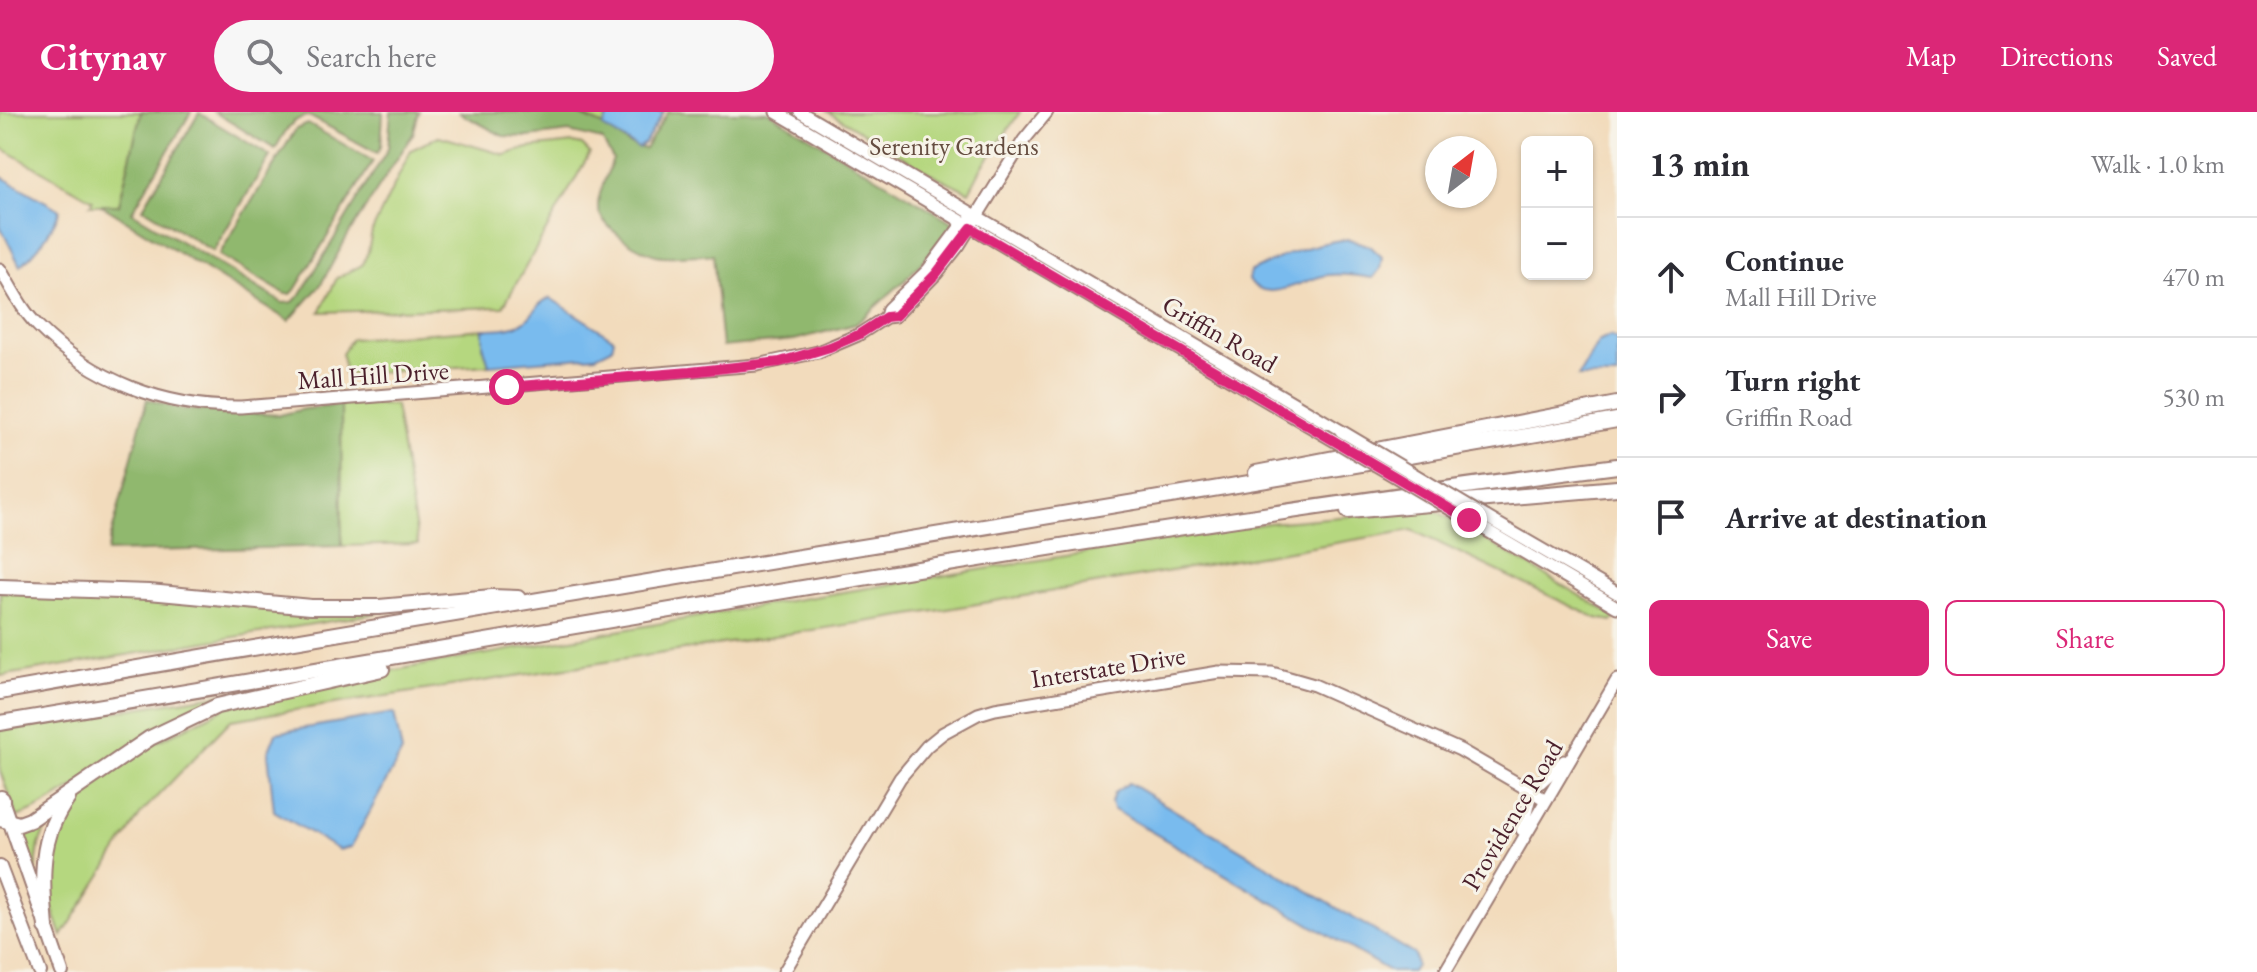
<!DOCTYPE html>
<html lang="en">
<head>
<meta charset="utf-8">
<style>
	:root { --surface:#fff; --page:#f7f7f7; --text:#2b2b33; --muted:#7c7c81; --line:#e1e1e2; --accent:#db2777 }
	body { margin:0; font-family:"EB Garamond",serif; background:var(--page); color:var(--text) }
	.controls { position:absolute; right:24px; top:24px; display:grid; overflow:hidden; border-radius:12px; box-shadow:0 2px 6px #0004 }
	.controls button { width:72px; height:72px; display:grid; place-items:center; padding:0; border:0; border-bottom:2px solid var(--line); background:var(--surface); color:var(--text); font:40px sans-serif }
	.compass { position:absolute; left:1425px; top:24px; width:72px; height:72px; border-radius:50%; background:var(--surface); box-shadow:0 2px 6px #0004; rotate:31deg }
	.stop { position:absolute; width:24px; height:24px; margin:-18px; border:6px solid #db2777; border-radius:50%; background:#fff }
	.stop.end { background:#db2777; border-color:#fff; box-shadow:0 2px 8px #0008 }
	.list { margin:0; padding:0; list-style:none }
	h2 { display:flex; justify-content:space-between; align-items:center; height:104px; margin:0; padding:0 32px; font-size:34px }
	h2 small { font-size:26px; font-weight:400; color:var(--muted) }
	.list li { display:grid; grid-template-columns:52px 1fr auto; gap:24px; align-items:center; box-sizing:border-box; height:120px; padding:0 32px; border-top:2px solid var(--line) }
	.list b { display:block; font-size:30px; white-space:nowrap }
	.list p { margin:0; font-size:26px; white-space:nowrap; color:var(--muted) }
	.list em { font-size:26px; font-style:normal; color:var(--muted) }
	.actions { display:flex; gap:16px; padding:24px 32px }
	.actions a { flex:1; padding:18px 0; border:2px solid var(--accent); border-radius:12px; text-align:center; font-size:28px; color:var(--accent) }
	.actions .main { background:var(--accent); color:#fff }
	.icon { flex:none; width:44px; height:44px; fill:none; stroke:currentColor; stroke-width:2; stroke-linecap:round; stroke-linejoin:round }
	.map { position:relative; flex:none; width:1617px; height:860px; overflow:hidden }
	header { display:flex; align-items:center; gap:48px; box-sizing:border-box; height:112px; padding:0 40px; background:var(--accent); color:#fff }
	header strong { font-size:38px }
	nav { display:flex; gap:44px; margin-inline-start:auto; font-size:28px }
	.search { width:560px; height:72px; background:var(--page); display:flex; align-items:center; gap:20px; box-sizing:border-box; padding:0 28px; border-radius:44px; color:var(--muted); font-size:30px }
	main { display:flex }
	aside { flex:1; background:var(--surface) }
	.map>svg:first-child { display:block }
</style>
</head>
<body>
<header>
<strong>Citynav</strong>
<div class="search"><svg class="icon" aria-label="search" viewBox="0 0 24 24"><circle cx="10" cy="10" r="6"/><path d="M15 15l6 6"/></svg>Search here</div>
<nav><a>Map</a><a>Directions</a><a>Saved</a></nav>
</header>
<main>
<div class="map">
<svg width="1617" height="860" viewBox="0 0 1617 860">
	<rect width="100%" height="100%" fill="#f7f3e8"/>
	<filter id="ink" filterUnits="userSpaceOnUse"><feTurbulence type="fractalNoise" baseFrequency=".0125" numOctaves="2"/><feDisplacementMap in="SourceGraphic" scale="16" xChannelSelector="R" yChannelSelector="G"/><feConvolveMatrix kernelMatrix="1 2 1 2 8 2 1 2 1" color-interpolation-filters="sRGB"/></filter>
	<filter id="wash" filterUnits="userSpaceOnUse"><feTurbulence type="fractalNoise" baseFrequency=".006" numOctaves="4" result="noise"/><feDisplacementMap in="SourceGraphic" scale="32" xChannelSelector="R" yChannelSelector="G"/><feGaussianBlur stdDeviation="1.8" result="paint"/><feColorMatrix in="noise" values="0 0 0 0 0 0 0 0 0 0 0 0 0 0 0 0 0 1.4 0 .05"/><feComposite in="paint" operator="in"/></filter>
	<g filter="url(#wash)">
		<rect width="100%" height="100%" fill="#f2dbbc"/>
		<g fill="#b5d77f" stroke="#807b55" stroke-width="2">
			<path d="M 0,0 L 141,0 L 119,93 L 90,93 L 93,88 L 0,35 Z"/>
			<path d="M 573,0 L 610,0 L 604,14 Z"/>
			<path d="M 828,0 L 1020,0 L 981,57 L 969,80 L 930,61 Z"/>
			<path d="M 439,24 L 505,43 L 528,36 L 573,31 L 582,33 L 590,41 L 503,195 L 320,200 L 337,166 L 362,153 L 368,140 L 372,119 L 411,38 Z"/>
			<path d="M 483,217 L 483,233 L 489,253 L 345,262 L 342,242 L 351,227 Z"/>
			<path d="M 341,293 L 395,293 L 418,432 L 342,434 Z"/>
			<path d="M 1433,397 L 1616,505 L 1612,509 L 1596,506 L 1412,418 L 942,498 L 231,608 L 142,700 L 62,824 L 49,787 L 49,729 L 76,684 L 129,644 L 228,594 L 361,564 L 782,490 L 1268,411 Z"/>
			<path d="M 0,480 L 108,480 L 379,501 L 0,564 Z"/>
			<path d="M 261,576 L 224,589 L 35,698 L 17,705 L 0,659 L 0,618 Z"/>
			<path d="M 52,700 L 39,733 L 35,761 L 21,723 Z"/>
		</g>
		<g fill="#90b86e" stroke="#6d6c4c" stroke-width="2">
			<path d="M 141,0 L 191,0 L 132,100 L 283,191 L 293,190 L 301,182 L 388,37 L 391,0 L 419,0 L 413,22 L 348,123 L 320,174 L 289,209 L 101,93 L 119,93 Z"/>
			<path d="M 214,0 L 383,0 L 381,35 L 377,41 L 309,4 C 290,6 284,22 275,37 Z"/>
			<path d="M 458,0 L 573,0 L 604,14 L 629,32 L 645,37 L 668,0 L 768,0 L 957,113 L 906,167 L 856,212 L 794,228 L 722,235 L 713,143 C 696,142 680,145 663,144 C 645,144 597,114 598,94 C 598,80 608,61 613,47 L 602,28 L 569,20 L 529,25 L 503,24 Z"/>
			<path d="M 199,1 L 270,44 L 213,139 L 143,96 Z"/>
			<path d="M 308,12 L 373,49 L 295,178 L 291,182 L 285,182 L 219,143 L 296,17 Z"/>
			<path d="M 147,287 L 178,297 L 280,303 L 304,297 L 341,293 L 342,434 L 107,440 Z"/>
		</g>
		<g fill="#79bbee" stroke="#626d8c" stroke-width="2">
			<path d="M 610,0 L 664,0 L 645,31 L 638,36 L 603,15 Z"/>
			<path d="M 0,64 L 60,98 C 50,121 39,138 20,154 L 0,114 Z"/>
			<path d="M 1349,127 L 1370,134 L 1382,145 L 1380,157 L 1373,166 C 1359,164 1343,161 1328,163 C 1304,166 1267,194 1249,168 L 1250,160 C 1283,143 1312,131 1349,127 Z"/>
			<path d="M 550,186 L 614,227 L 612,236 L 596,244 L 489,253 L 483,233 L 483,217 C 495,217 511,217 522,211 C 534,205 536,190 550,186 Z"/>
			<path d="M 1610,224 L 1617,228 L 1617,265 L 1578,265 L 1598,230 Z"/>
			<path d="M 394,601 L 402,640 L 351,735 L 339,738 L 274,699 L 268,641 L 276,621 Z"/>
			<path d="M 1129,671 L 1415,843 L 1416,854 L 1412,860 L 1391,860 L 1113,697 L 1111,691 L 1114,681 Z"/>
		</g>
	</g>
	<g filter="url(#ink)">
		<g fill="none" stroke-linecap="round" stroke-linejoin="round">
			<g stroke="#9e7d74" stroke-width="15">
				<g id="secondary">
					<path d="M 776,0 L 1323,322"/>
					<path d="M 800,0 L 1341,319"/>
					<path d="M 0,157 C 12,177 22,198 38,214 C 92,269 166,296 241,295 L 757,253 L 818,240 L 858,223 L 886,205 L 895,204 L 936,162 L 959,133 L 1024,28 L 1047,0"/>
					<path d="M 886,205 L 888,197 L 928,158 L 963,111 L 968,109"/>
					<path d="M 1486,405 L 1617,481"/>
					<path d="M 1469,408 L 1617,495"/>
					<path d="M 1525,676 L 1541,670 L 1564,649"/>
					<path d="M 1522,718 L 1529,689 L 1527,678"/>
					<path d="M 784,860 L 900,666 L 927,634 L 943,621 L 978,602 L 995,597 L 1219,560 L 1272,561 L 1314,573 L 1460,638 L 1546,688"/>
					<path d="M 1445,860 L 1617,568"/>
				</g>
			</g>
			<g stroke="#9e7d74" stroke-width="16">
				<g id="primary">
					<path d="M 1,685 L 62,860"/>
					<path d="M 0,755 L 40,860"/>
				</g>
			</g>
			<g stroke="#9e7d74" stroke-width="18">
				<g id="highway">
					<path d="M 1256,361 L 1617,292"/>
					<path d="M 1348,399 L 1617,376"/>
					<path d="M 0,475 L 149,480 L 311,495 L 379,495 L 492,485 L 518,486"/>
					<path d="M 0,580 C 538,484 1079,403 1617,308"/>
					<path d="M 0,611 C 538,522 1076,423 1617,354"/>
					<path d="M 0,701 L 2,687"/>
					<path d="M 0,707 L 19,712 L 30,708 L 150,626 L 217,594 L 382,557"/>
					<path d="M 46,815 C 42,767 38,726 68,686"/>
				</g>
			</g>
			<use href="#secondary" stroke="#fff" stroke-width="11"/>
			<use href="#primary" stroke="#fff" stroke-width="12"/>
			<use href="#highway" stroke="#fff" stroke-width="14"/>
			<g stroke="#9e7d74" stroke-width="15" stroke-linecap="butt">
				<g id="secondary-bridge">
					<path d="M 1341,319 L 1486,405"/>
					<path d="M 1323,322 L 1469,408"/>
				</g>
			</g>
			<use href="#secondary-bridge" stroke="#fff" stroke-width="11"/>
		</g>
	</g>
	<g fill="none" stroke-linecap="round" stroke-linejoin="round" filter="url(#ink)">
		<path stroke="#db2777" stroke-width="10" d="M 507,275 L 690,260 L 780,250 L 830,235 L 858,223 L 886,205 L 895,204 L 936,162 L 971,116 L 1469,408"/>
	</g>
	<g text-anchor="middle" stroke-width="6" stroke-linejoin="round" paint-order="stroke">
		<g font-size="26" fill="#654d40" stroke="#f7f3e8">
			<text x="954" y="43">Serenity Gardens</text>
		</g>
		<g font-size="26" fill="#4a1f2b" stroke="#f7f3e8">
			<text transform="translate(1220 222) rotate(30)" y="9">Griffin Road</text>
			<text transform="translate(373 263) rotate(-4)" y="9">Mall Hill Drive</text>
			<text transform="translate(1108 555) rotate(-9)" y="9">Interstate Drive</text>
			<text transform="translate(1512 703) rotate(-59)" y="9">Providence Road</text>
		</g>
	</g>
</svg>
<div class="controls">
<button>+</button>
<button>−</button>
</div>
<svg class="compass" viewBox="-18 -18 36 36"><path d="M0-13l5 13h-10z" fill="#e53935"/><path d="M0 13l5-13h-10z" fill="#7c7c81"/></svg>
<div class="stop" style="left:507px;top:275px"></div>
<div class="stop end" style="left:1469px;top:408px"></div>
</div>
<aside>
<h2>13 min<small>Walk · 1.0 km</small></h2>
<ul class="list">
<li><svg class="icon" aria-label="ahead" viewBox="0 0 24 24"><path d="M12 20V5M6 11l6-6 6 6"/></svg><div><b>Continue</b><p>Mall Hill Drive</p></div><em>470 m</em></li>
<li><svg class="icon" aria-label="right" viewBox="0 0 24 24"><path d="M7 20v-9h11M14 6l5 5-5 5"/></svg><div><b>Turn right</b><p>Griffin Road</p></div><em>530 m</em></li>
<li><svg class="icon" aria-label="arrive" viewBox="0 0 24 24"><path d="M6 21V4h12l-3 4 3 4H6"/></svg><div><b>Arrive at destination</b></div></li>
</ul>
<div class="actions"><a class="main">Save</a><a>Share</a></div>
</aside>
</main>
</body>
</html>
